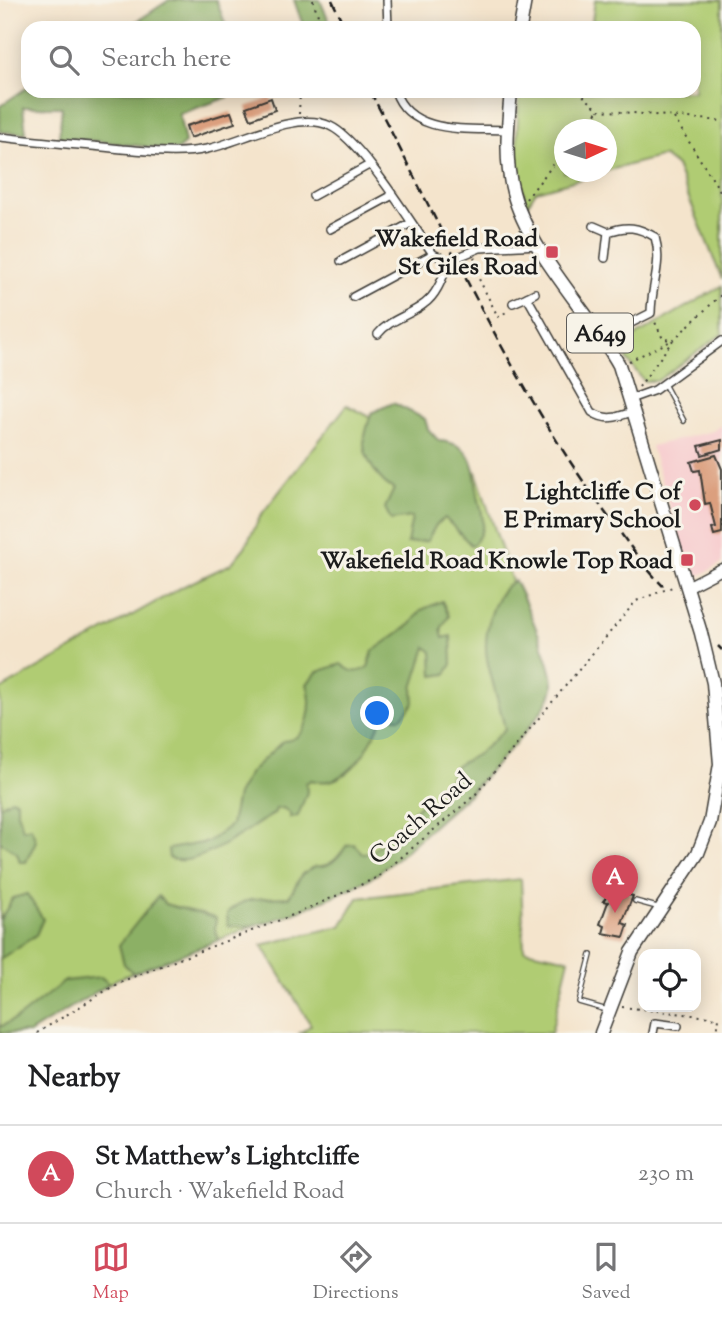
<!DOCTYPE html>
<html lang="en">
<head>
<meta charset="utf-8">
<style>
	:root { --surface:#fff; --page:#f2f2f2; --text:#202124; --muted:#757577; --line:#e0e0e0; --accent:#d1495b }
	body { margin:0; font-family:"Sorts Mill Goudy",serif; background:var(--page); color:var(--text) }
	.controls { position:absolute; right:21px; bottom:21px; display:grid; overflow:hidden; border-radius:14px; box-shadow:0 4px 18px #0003 }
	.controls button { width:63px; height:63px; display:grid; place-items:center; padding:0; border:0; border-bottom:2px solid var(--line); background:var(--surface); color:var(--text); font:35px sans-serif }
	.compass { position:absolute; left:554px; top:119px; width:63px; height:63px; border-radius:50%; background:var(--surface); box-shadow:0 4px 18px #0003; rotate:86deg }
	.you { position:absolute; left:378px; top:714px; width:24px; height:24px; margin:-18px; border:5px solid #fff; border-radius:50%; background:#1a73e8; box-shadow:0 0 0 10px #1a73e833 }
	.badge { display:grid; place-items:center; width:46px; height:46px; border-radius:50%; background:var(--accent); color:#fff; font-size:23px; font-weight:700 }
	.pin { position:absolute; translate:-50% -58px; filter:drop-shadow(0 2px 4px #0008) }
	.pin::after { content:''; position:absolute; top:37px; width:24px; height:21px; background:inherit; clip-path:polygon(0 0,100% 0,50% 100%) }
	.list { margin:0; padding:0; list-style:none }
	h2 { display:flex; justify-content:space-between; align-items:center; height:91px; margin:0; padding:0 28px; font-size:30px }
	h2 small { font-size:23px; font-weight:400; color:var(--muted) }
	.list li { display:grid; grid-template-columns:46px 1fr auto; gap:21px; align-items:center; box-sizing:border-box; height:98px; padding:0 28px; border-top:2px solid var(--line) }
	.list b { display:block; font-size:26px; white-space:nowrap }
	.list p { margin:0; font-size:23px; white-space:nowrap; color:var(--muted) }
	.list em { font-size:23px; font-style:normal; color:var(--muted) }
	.icon { flex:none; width:38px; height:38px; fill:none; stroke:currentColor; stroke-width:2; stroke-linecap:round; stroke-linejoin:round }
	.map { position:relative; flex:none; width:722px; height:1033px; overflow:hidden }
	.search { position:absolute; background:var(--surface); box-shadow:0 4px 18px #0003; left:21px; right:21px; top:21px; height:77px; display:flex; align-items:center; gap:18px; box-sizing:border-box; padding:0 24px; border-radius:21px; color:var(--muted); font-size:26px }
	.sheet { height:189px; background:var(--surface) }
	nav { display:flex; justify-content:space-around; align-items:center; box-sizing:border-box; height:98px; border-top:2px solid var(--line); background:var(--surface); font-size:19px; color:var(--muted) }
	nav a { display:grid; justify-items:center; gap:4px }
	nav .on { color:var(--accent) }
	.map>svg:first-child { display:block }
</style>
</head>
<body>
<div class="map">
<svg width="722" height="1033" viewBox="0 0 722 1033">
	<rect width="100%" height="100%" fill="#f7f3e8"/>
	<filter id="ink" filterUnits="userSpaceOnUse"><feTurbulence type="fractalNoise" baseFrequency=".0143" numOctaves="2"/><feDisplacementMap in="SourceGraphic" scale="14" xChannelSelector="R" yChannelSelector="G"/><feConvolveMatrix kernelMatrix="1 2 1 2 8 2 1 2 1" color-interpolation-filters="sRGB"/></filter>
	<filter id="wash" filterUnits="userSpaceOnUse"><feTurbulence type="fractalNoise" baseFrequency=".00686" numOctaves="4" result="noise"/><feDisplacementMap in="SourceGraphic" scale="28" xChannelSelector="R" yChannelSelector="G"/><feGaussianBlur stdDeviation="1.57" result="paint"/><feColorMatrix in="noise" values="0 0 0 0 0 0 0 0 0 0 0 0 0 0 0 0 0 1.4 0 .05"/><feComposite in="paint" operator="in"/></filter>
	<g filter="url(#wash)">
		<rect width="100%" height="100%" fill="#f4e4cc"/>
		<path fill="#f7cfd0" d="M 722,424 L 722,563 L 699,576 L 690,575 L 651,446 L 713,431 Z"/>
		<g fill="#b0cc73" stroke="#667448" stroke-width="2">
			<path d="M 595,0 L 722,0 L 722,279 L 676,166 L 663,156 L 606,171 L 606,130 L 564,130 L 564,172 L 606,172 L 536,191 L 527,205 C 515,167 516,130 520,91 L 694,91 L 694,28 L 619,28 L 592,21 Z"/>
			<path d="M 722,286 L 722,334 L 657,381 L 644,381 L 628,361 L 622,344 Z"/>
			<path d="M 347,405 L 476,472 L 550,697 L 472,792 L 376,875 L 295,910 L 117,979 L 29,1033 L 0,1033 L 0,690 L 184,586 L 231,564 L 245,547 L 261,515 Z"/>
			<path d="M 521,879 L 524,950 L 569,959 L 551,1033 L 300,1033 L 311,1025 L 262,945 L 341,926 L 358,898 Z"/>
		</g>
		<g fill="#8cb065" stroke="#546640" stroke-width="2">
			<path d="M 169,0 L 216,0 L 227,28 L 127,28 Z"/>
			<path d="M 294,0 L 320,0 L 332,28 L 304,28 Z"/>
			<path d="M 28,87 L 28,91 L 227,91 L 228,97 L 179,114 L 185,143 L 177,150 L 59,137 L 62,107 L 23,107 L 26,133 L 0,132 L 0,106 Z"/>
			<path d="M 393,403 L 425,419 L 428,429 L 439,441 C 476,444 473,468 478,496 C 483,517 488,528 472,546 L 445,518 L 436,525 L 427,541 L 407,543 L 412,517 L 391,520 L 385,508 L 394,489 C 380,483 363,457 364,442 C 365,432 369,422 371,413 Z"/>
			<path d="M 515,581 C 525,601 554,666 553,686 C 552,720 409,852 377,874 C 360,886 276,922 255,925 C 246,927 237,926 228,926 L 227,914 C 239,896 269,898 289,897 L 302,874 L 316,866 C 331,868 339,856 347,845 L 354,844 L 362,853 L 372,852 L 426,799 L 433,802 L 448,789 C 452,759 459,767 479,753 C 488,746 496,737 505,729 C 500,706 492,683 487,659 C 483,637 492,590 515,581 Z"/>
			<path d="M 442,601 L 449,616 L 441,629 L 443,638 L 451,636 L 452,664 L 446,674 L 433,676 L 432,652 L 426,647 L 413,688 L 414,703 L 401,718 L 394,718 L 385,711 C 373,742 350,791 311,780 L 306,783 L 307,792 L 298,816 L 290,818 L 290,813 L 283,808 L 276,809 L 274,814 C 249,827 196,871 169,858 L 168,849 L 208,842 L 231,825 L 237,795 L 250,772 L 283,741 C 310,740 314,703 307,684 L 317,672 L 341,664 C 352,673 356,674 368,667 L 373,651 L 411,624 L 421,610 Z"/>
			<path d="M 11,799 L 17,801 L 17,812 L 23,829 L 31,827 L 36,841 L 26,862 L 20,862 L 17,853 L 0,842 L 0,806 Z"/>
			<path d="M 27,894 L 43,919 L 36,935 L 0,959 L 0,920 L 13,898 Z"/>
			<path d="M 158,896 L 165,904 L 216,918 L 215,931 L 219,940 L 133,973 L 124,964 L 119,945 Z"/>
			<path d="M 101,977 L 109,984 L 29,1033 L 0,1033 L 0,1027 L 19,1017 L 65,981 Z"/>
		</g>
		<g id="blocks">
			<g fill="#db9f7e">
				<path d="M 271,98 L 275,110 L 251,119 L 246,107 Z"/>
				<path d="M 231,112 L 235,123 L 190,138 L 186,126 Z"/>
				<path d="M 722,440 L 722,449 L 702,455 L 699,446 Z"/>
				<path d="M 716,455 L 722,469 L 722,533 L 714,535 L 712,528 L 716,527 L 710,503 L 705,504 L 700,470 L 694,471 L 691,462 Z"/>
				<path d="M 606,879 L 633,885 L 629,895 L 633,896 L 622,923 L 628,925 L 624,937 L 603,933 L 605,926 L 600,924 L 608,902 L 603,901 L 611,891 L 603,888 Z"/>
			</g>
		</g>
	</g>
	<g filter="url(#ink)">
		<use href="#blocks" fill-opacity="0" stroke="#3c3a36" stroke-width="2"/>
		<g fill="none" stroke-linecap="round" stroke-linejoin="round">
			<g stroke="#3c3a36" stroke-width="6">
				<g id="lane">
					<path d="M 443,27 L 447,28"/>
					<path d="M 664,384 L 684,421"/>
					<path d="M 635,901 L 657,907"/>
					<path d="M 591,955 L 579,1002 L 607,1010"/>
				</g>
			</g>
			<g stroke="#3c3a36" stroke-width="10">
				<g id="street">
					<path d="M 387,0 L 388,28"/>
					<path d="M 395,91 C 410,136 469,128 507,130"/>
					<path d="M 0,137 C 41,142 81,145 122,149 C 151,151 178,155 207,149 C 241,142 296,110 330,126 C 361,140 411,223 433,254 L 449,261 L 480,248 L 539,245"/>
					<path d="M 313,196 L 369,165"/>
					<path d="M 594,226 L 608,232 C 627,225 638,227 655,237 C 663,263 651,286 651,313 L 603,337"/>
					<path d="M 330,229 L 391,196"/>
					<path d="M 605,258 L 608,232"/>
					<path d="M 341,261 L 411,223"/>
					<path d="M 535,293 L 527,297 L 592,412 C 607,422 618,417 634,411"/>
					<path d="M 353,297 L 433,254"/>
					<path d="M 513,303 L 527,297"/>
					<path d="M 378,334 C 390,319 409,316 424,304 C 438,294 443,276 449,261"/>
					<path d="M 630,399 L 655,390 L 722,341"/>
					<path d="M 653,1033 L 655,1023 L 678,1026"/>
				</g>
			</g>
			<g stroke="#3c3a36" stroke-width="13">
				<path id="secondary" d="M 687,587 L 722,569"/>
			</g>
			<g stroke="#3c3a36" stroke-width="15">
				<g id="primary">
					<path d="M 520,28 L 525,0"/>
					<path d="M 511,91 C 508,124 504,159 513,192 C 528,251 589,311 619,365 L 701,633 L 713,683 L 720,764 L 710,822 L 698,853 L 632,952 L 601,1033"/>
				</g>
			</g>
			<g stroke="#3c3a36" stroke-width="2" stroke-dasharray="2 5" stroke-linecap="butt">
				<path d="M 313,0 L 322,28"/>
				<path d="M 578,91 L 599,110 L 722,121"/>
				<path d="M 299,114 L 300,91"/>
				<path d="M 674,118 L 722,194"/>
				<path d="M 583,130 L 598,111"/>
				<path d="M 526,199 L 564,151"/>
				<path d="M 474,257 L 477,263 L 472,265 L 498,317 L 508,311"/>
				<path d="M 629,361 L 673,340 L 722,294"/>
				<path d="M 639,387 L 673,340 L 663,339 L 654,320"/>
				<path d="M 622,1007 L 719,1018 L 717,1033"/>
				<path d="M 37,1033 L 120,982 L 298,913 L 378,877 L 475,795 L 636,601 L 675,586"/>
			</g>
			<use href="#lane" stroke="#fff" stroke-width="3.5"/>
			<use href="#street" stroke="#fff" stroke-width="7"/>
			<use href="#secondary" stroke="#fff" stroke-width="10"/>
			<use href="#primary" stroke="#fff" stroke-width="12"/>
			<g stroke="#1c1c1c" stroke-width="2.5" stroke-dasharray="10 5" stroke-linecap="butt">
				<path d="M 332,0 L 345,28"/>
				<path d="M 370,91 C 446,235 513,388 610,519 C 627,541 643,566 663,586"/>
				<path d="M 718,646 L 722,650"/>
			</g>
		</g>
	</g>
	<g fill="#d1495b" stroke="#f7f3e8" stroke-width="2.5">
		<rect x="545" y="245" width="14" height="14" rx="3.5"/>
		<circle cx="695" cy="505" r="7"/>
		<rect x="680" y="553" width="14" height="14" rx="3.5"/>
	</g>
	<g text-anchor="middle" stroke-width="6" stroke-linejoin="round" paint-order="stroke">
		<rect fill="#f7f3e8" stroke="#5e5c59" stroke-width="2" x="567" y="313.5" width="66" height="39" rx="5"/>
		<g font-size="23" font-weight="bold" fill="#1c1c1c">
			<text x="600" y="341">A649</text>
		</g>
		<g font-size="24" font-weight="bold" fill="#1c1c1c" stroke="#f7f3e8" text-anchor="end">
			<text x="538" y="246">Wakefield Road<tspan x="538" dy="28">St Giles Road</tspan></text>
			<text x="681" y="499">Lightcliffe C of<tspan x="681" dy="28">E Primary School</tspan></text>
			<text x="673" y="568">Wakefield Road Knowle Top Road</text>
		</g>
		<g font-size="24" fill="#1c1c1c" stroke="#f7f3e8">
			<text transform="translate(420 818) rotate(-41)" y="8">Coach Road</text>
		</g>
	</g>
</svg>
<div class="controls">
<button><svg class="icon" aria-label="locate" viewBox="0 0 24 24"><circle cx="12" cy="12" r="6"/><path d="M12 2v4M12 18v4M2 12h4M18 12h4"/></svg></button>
</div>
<svg class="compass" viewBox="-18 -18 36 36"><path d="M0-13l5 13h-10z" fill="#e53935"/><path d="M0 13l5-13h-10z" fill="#757577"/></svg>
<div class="you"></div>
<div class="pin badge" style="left:615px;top:913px">A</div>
<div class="search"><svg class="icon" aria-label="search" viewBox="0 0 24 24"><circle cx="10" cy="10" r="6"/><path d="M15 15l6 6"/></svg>Search here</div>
</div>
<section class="sheet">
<h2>Nearby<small></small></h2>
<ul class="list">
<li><span class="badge">A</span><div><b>St Matthew's Lightcliffe</b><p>Church · Wakefield Road</p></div><em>230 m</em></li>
</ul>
</section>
<nav>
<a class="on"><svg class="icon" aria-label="map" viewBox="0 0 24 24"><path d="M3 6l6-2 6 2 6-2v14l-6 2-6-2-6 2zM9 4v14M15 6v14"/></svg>Map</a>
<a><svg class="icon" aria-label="directions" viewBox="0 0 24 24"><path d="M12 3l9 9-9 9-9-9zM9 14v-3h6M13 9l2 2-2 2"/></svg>Directions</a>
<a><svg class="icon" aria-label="saved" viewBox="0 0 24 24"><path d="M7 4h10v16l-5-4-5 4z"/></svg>Saved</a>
</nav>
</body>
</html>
